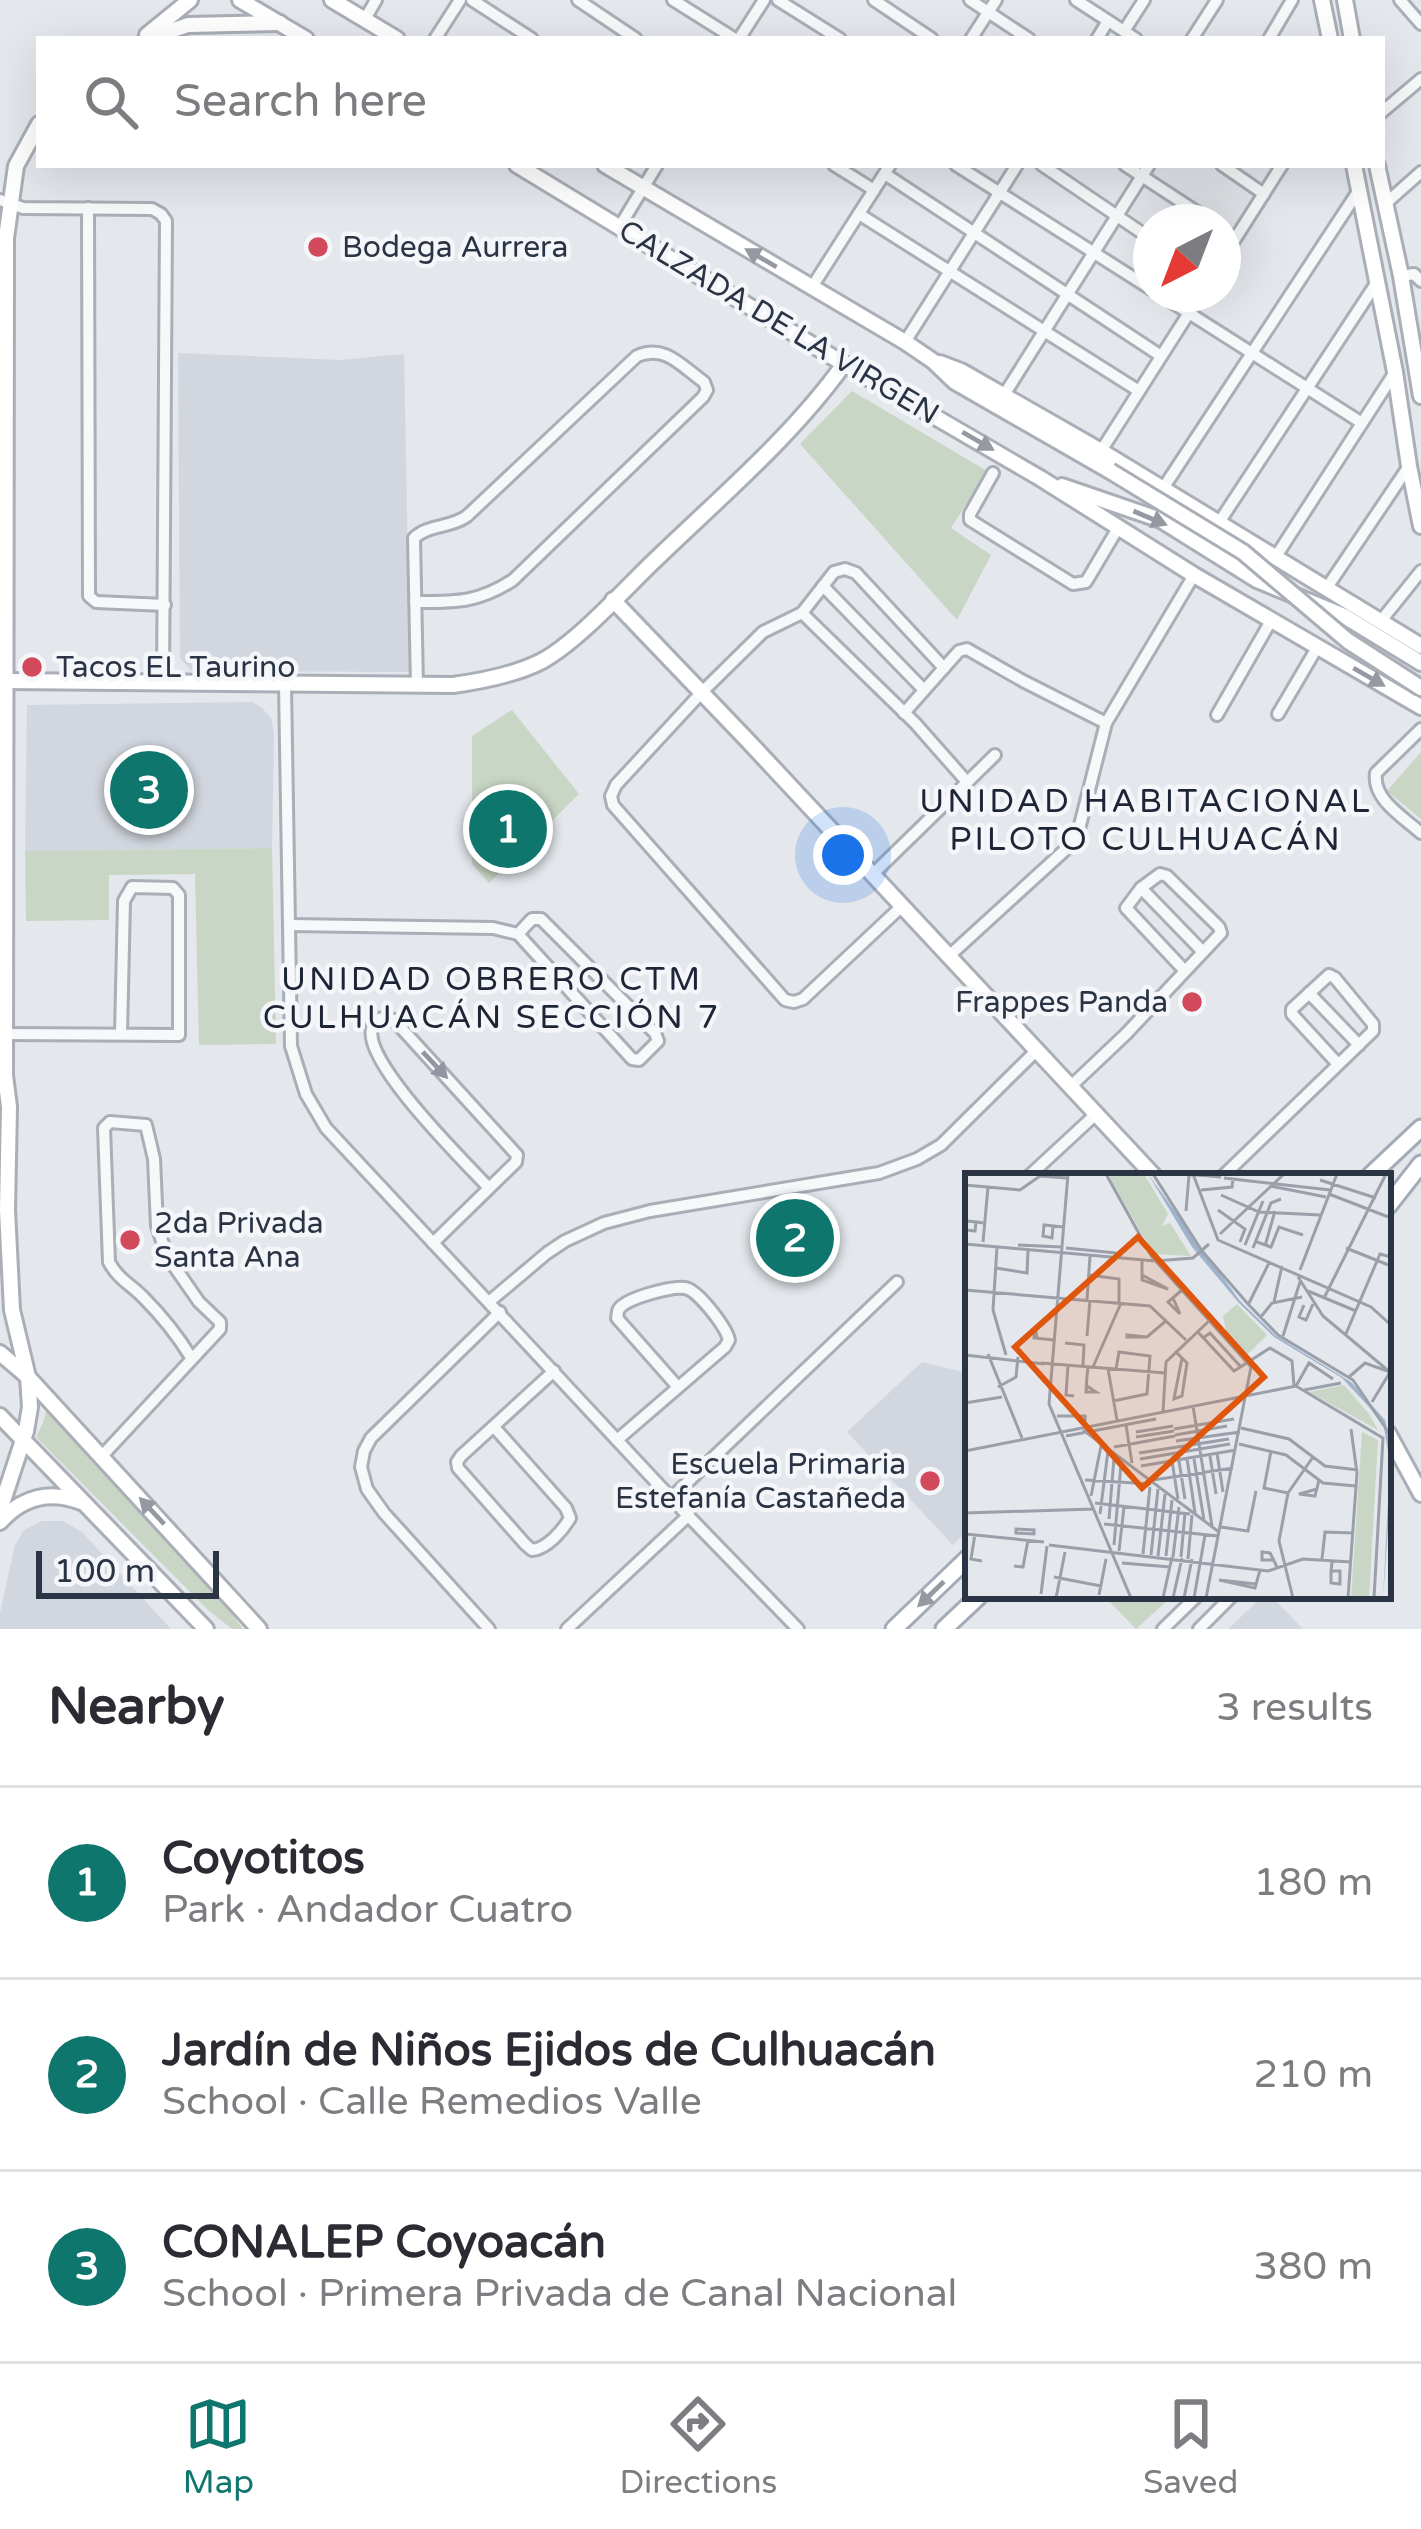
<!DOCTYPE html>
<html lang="en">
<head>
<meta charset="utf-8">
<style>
	:root { --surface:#fff; --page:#f2f2f3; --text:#2b2b33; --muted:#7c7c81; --line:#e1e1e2; --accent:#0f766e }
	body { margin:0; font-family:"Varela Round",sans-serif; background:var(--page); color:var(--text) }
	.compass { position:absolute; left:1133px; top:204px; width:108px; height:108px; border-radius:50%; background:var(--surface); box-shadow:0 12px 48px #0002; rotate:222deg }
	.scale { position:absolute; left:36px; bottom:30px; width:183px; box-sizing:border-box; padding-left:12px; border:6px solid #2b3445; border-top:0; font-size:33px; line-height:42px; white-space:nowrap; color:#2b3445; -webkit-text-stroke:9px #f4f6f9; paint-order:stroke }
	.you { position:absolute; left:843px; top:855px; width:42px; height:42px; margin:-30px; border:9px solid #fff; border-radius:50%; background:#1a73e8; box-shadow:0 0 0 18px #1a73e833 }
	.badge { display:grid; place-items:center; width:78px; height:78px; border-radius:50%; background:var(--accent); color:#fff; font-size:39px; font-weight:700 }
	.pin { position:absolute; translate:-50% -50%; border:6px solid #fff; box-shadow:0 3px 12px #0006 }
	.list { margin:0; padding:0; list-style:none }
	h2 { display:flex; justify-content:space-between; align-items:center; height:156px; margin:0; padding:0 48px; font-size:51px }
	h2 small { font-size:39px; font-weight:400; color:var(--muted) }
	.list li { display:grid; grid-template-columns:78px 1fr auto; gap:36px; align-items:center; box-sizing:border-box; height:192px; padding:0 48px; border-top:3px solid var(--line) }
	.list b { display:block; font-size:45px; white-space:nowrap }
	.list p { margin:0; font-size:39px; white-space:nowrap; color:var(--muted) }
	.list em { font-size:39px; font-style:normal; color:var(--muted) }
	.icon { flex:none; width:66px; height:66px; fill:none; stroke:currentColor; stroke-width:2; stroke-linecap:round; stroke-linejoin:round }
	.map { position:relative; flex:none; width:1421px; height:1629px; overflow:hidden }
	.search { position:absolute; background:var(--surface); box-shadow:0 12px 48px #0002; left:36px; right:36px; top:36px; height:132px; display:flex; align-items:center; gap:30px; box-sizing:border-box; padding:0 42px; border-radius:0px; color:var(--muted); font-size:45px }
	.sheet { height:732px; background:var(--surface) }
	nav { display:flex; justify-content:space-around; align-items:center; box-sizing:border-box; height:168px; border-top:3px solid var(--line); background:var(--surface); font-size:33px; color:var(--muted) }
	nav a { display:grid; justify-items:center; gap:6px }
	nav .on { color:var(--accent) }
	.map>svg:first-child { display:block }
</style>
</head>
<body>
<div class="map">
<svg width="1421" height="1629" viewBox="0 0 1421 1629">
	<rect width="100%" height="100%" fill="#e4e7ec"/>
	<g fill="#d2d6de">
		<path d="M 178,353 L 340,360 L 404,354 L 410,672 L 191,671 L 180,658 Z"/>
		<path d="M 252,702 L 261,707 L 271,718 L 274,732 L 272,848 L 25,851 L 27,705 Z"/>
		<path d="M 922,1362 L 968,1373 L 968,1530 L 953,1545 L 847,1432 Z"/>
		<path d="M 42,1521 L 63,1521 L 82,1532 L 171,1629 L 0,1629 L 0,1613 L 15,1545 L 24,1530 Z"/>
		<path d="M 1263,1596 L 1271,1596 L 1303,1629 L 1228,1629 Z"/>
	</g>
	<g fill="#c9d6c5">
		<path d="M 852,391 L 987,471 L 951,528 L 991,555 L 957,620 L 800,444 Z"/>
		<path d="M 512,710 L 579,794 L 489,883 L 472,864 L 472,736 Z"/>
		<path d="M 1421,752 L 1421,819 L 1387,791 Z"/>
		<path d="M 272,848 L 276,1044 L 199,1045 L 195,874 L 109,875 L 109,920 L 26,921 L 25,851 Z"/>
		<path d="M 48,1405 L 203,1576 L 243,1629 L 232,1629 L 207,1609 L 36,1437 L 43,1423 Z"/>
		<path d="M 1104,1596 L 1172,1596 L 1136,1629 Z"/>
	</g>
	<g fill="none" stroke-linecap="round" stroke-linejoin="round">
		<g stroke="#a9aeb7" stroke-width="16">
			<g id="street">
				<path d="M 472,0 L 532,39"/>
				<path d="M 578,0 L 636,39"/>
				<path d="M 673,0 L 735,39"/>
				<path d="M 778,0 L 840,39"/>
				<path d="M 874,0 L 932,39"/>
				<path d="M 970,0 L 1029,39"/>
				<path d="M 1076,0 L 1136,39"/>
				<path d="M 1400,0 L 1421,24"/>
				<path d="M 365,19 L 376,0"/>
				<path d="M 1124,31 L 1144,0"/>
				<path d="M 435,39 L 460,0"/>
				<path d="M 739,39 L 764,0"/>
				<path d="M 971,39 L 996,0"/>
				<path d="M 1097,39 L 1108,21"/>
				<path d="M 1192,39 L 1217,0"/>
				<path d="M 1269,39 L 1292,0"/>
				<path d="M 1382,112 L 1421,79"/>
				<path d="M 834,165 L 874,190"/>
				<path d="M 956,165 L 1151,289"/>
				<path d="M 1042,165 L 1151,239"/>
				<path d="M 1125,165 L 1212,222"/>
				<path d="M 1222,165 L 1264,194"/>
				<path d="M 885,174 L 1161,356"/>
				<path d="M 0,200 L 23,208 L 152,209 L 161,214 L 166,221 L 163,683"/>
				<path d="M 1385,204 L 1421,172"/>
				<path d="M 88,208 L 89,596 L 96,602 L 165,605"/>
				<path d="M 859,214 L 1139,391"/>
				<path d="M 620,226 L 657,165"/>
				<path d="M 1223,258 L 1282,165"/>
				<path d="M 1401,276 L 1414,274 L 1421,281"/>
				<path d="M 812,287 L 890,165"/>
				<path d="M 1159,294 L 1362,423"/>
				<path d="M 905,342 L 1017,165"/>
				<path d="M 1004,395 L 1149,165"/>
				<path d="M 1101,451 L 1201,294"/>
				<path d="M 993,473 L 970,514 L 970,520 L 1073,584 L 1086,582 L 1118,528"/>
				<path d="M 1162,490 L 1359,190"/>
				<path d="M 1218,524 L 1377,282"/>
				<path d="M 1275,558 L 1395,372"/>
				<path d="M 823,586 L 924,690"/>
				<path d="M 1326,589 L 1409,466"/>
				<path d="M 415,602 C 455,602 478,603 513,580 L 703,397 L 707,390 L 704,382 C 681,366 665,344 637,356 L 467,516 C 451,528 429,524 414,538 L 417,686"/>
				<path d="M 802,613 L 763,632 L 702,692 L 616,785 L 611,796 L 613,805 L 785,1000 L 794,1002 L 803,999 L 902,906"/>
				<path d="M 802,613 L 915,723 L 967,782"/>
				<path d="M 802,613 L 834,572 L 845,569 L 856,573 L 944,668"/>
				<path d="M 1380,622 L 1421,571"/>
				<path d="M 285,685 L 291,1046 L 306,1094 L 326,1128 L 671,1498 L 798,1629"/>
				<path d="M 904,713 L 959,651 L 967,649 L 1023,681 L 1106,723"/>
				<path d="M 1278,714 L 1318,646"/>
				<path d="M 1217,715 L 1272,619"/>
				<path d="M 1421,729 L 1376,773 C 1372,799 1403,817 1421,833"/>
				<path d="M 872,875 L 995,755"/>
				<path d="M 1141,888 L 1203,952"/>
				<path d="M 289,925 L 493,928 L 518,934 L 632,1059 L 639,1060 L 658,1041 L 655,1033 L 541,919 L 532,919 L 518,934"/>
				<path d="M 949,956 L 1064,851 L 1078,833 L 1106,723 L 1194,575"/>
				<path d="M 1309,993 L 1359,1045"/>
				<path d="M 5,1034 L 179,1035 L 179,895 L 173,888 L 132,887 L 124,901 L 121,1034"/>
				<path d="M 1070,1087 L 1126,1034 L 1221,933 L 1219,927 L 1167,876 L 1160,874 L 1141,888 L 1126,908 L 1185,971"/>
				<path d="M 1029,1176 L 1096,1114"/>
				<path d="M 1223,1176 L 1373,1031 L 1373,1024 L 1335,978 L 1329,975 L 1292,1009 L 1292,1014 L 1337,1063"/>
				<path d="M 433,1243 L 516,1162 L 517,1155 L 394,1020 C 384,1017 375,1016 372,1029 C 363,1062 464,1161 488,1187"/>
				<path d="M 490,1301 L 547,1253 L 565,1241 L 604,1223 L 650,1211 L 879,1173 L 917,1159 L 941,1145 L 1036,1051"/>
				<path d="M 494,1427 L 566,1508 L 570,1518 C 563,1530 547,1549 532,1550 L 525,1544 L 458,1468 L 457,1462 L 461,1456 L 554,1371"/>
				<path d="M 617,1440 L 725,1347 L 729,1340 C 726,1327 698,1290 685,1288 C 672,1286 626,1298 619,1309 C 617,1312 618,1315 617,1318 L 677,1386"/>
				<path d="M 101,1457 L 220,1329 L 220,1322 L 199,1302 L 167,1256 L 157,1226 L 154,1159 L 146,1125 L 110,1122 L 104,1128 L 109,1262 C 118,1279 130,1284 143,1297 C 162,1316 178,1336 192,1359"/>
				<path d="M 671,1498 L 897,1282"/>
				<path d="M 489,1629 L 384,1513 L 367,1489 L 361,1467 L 364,1451 L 371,1438 L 500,1312"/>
				<path d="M 567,1629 L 689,1515"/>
				<path d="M 1163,1629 L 1197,1596"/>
				<path d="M 1199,1629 L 1232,1596"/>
			</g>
		</g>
		<g stroke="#a9aeb7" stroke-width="20">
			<g id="secondary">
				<path d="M 240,0 L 306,39"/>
				<path d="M 332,0 L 397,39"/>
				<path d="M 1322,0 L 1330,39"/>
				<path d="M 1345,0 L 1352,39"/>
				<path d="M 147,35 L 190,0"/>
				<path d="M 147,39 L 188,25 L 280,23"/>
				<path d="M 517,165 L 844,364 L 1040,478 L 1194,575 L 1421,707"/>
				<path d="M 605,165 L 905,342 L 933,361 L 955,382 L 1110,471"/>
				<path d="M 1354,165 L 1395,372 L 1409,466 L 1421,526"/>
				<path d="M 1377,165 L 1401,276 L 1421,396"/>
				<path d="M 940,363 L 961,371 L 1101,451 L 1421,646"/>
				<path d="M 1062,486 L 1161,520 L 1257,580 L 1344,616 L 1421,663"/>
				<path d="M 613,600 L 749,742 L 1154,1176"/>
				<path d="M 6,681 L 453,685 C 482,681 515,675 542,661 C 577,642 622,592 652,563 C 718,499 791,438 844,364"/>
				<path d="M 0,1353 L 28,1377 L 259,1629"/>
				<path d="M 0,1416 L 206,1629"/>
				<path d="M 1388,1433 L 1421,1494"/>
				<path d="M 0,1510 L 26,1431 L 30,1407 L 28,1377 L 12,1310 L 7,1210 L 9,1107 L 5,1075 L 6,238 L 16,166 L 39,124"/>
				<path d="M 0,1522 C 22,1497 50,1490 81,1502"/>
			</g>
		</g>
		<g stroke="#a3abb8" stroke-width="21">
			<g id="primary">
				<path d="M 1370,1176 L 1421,1128"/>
				<path d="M 1388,1206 L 1421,1164"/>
				<path d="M 894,1629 L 968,1558"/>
				<path d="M 944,1629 L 979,1596"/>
			</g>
		</g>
		<use href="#street" stroke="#f7f8fa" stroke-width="10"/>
		<use href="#secondary" stroke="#fff" stroke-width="14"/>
		<use href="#primary" stroke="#fff" stroke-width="15"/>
		<g stroke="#a9aeb7" stroke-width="20" stroke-linecap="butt">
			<path id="secondary-bridge" d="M 1110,471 L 1243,552 L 1348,641 L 1421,688"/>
		</g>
		<use href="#secondary-bridge" stroke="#fff" stroke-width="14"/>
	</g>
	<defs><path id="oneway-solid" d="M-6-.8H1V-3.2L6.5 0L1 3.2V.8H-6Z" transform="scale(3)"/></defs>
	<g fill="#959aa2">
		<use href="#oneway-solid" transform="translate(761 258) rotate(-150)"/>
		<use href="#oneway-solid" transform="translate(978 441) rotate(30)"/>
		<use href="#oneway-solid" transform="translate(1150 518) rotate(23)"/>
		<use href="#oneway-solid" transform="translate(1369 677) rotate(30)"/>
		<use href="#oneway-solid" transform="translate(152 1511) rotate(-133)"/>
		<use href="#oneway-solid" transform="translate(931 1594) rotate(136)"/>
	</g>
	<use fill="#9196a0" href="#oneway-solid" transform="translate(435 1065) rotate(47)"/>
	<g fill="#d1495b" stroke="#f4f6f9" stroke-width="4.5">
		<circle cx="318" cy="247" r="12"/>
		<circle cx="32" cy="667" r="12"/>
		<circle cx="1192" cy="1002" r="12"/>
		<circle cx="130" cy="1240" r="12"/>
		<circle cx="930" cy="1481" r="12"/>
	</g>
	<g text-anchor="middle" stroke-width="9" stroke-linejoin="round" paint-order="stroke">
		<g font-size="30" fill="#2b3445" stroke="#f4f6f9" text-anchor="start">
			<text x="342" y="257">Bodega Aurrera</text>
			<text x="56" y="677">Tacos EL Taurino</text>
			<text x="1168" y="1012" text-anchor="end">Frappes Panda</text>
			<text x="154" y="1233">2da Privada<tspan x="154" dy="34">Santa Ana</tspan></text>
			<text x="906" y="1474" text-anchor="end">Escuela Primaria<tspan x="906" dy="34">Estefanía Castañeda</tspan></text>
		</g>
		<g font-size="30" fill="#2b3445" stroke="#f4f6f9">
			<text transform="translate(779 322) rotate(31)" y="10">CALZADA DE LA VIRGEN</text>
		</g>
		<g font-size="33" letter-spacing="3" fill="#1d2536" stroke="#f4f6f9">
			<text x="1146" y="812">UNIDAD HABITACIONAL<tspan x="1146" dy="38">PILOTO CULHUACÁN</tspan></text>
			<text x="492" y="990">UNIDAD OBRERO CTM<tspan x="492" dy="38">CULHUACÁN SECCIÓN 7</tspan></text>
		</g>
	</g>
	<g transform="translate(965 1173)">
		<rect width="426" height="426" fill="#e4e7ec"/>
		<path d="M 143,1 L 179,1 L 203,41 L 197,53 L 205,50 L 226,83 L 188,81 ZM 272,131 L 302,162 L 281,183 L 262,162 L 258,143 ZM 379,212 L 404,241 L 413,257 L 344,219 ZM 397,259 L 413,267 L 404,425 L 386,425 Z" fill="#c9d6c5"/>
		<path d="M 183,1 L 275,128 L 311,163 L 386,209 L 420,247 L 426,272 L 426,314 L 418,425 L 425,290 L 418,249 L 377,205 L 309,164 L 274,130 L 227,74 Z" fill="#9fb4cc"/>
		<path fill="none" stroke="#9a9fa9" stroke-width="3" d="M 103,1 L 84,231 L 166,425M 141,1 L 187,84 L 286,194 L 241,425M 188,1 L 237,78 L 283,131 L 313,162 L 388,207 L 426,263M 219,1 L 256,4M 228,1 L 253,67 L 406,134 L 426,152M 259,5 L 365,17M 355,7 L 411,25M 0,12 L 55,17 L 75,3 L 102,5M 305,13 L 361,24M 236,17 L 267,14 L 268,6M 364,21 L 426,45M 256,22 L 294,39 L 355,42M 253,37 L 280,56 L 275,69M 221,38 L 224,2M 11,49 L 10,58 L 1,57 L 1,48 L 12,49 L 18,50M 88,53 L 87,65 L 78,63 L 79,52 L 98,54M 255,61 L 319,1M 18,69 L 23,14M 292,69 L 306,74 L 314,54 L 338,62M 0,71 L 190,88 L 228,85 L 244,71M 53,72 L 97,74M 280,72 L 298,28M 300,73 L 310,38M 32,74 L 28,137 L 41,182M 101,75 L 151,80M 288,75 L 306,30 L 316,26M 381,75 L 426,93M 31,95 L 62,100 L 63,78M 335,97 L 372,1M 124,102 L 154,106 L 154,130M 177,102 L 203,116 L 177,107 L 177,88M 333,104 L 358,143 L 426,200M 0,117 L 185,133 L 221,167M 343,118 L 391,138M 208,125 L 215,141 L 203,129 L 218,116M 359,125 L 421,1M 122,127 L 125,83M 309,129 L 317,93M 284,130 L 304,90M 339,132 L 334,144 L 341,147 L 348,131M 295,145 L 307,130 L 337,124M 232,158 L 269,198 L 305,175 L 327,188 L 329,213M 122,163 L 125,127M 318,163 L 335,109M 380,163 L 415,81 L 426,84M 182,164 L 162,164 L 162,162 L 182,164 L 202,147M 72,165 L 70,153 L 69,165 L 89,167M 238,165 L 245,160 L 275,193M 100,170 L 119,172 L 118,192M 210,178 L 222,190 L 217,223 L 209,226 L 217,185M 23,181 L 57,265M 0,182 L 79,191M 76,190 L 200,200M 103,192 L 101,222 L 109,223M 128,194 L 156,130M 143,196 L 152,247M 384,204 L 400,190 L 425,199 L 407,229M 122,213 L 131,219 L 121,219 L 122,203 L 123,194M 331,213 L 344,190 L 368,206M 33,214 L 51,204 L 53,184M 339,217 L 376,210M 148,228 L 182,221 L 185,183 L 154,179 L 151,196M 0,230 L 37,224M 228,233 L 247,353M 198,239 L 201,189 L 245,147M 92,243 L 120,243 L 120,254M 161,252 L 167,290M 276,255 L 324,266 L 360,293 L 393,297M 209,256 L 269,246M 386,256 L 392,300M 118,257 L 254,359M 171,259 L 208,253M 210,262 L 262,253M 101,263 L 191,246M 171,264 L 209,258M 211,268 L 275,259M 274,271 L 321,282 L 358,310 L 391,313M 149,274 L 210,263M 0,278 L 331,213 L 418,265 L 409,425M 306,278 L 299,315 L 323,320M 174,280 L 264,266M 252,280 L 258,319M 245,283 L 251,321M 222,285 L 230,340M 175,286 L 265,271M 229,286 L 239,347M 207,288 L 213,326M 214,288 L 220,326M 176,293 L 271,277M 120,307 L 186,311M 188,307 L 268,295M 352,316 L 334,321 L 350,323 L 354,307M 126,323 L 136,273M 130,330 L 225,341M 0,340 L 128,336M 135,341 L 143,278M 144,346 L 149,285M 139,351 L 253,363M 256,354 L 283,358 L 291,318M 51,356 L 69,357 L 69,361 L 51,360 ZM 0,361 L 79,369M 10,361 L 6,386 L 17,388M 84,372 L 303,398 L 338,386 L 386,389M 149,372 L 156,291M 154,378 L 159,334M 178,381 L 185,314M 186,382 L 193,316M 193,383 L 200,321M 201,383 L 207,327M 208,384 L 214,334M 216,384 L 220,340M 223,386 L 227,342M 357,386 L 360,359 L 388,360M 308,387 L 297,387 L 297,379 L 305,380 L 312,394M 157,390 L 205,394M 49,393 L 58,394 L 63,367M 366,398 L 375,398 L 375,411 L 366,410 L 366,398 L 367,390 L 367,388M 89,404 L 136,413M 291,411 L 254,407 L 290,415 L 295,397M 76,421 L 82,373M 134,422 L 141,386M 91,425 L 100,379M 198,425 L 207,384M 208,425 L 217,385M 219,425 L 227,386M 229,425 L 240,362M 328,425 L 314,368 L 323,320 L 348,284M 383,425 L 392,300"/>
		<path fill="#df570f" fill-opacity="0.15" stroke="#df570f" stroke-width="6" d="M 173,64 L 299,204 L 177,315 L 50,174 Z"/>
		<rect width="426" height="426" fill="none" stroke="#2b3445" stroke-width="6"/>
	</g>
</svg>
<svg class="compass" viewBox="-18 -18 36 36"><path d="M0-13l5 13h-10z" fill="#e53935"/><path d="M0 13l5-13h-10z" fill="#7c7c81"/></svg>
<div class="scale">100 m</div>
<div class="you"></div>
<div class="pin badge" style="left:508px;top:829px">1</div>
<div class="pin badge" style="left:795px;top:1238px">2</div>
<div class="pin badge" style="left:149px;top:790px">3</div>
<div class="search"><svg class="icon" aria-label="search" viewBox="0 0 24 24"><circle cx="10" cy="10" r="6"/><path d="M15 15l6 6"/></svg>Search here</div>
</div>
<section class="sheet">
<h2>Nearby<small>3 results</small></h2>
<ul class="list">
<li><span class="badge">1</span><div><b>Coyotitos</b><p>Park · Andador Cuatro</p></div><em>180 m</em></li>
<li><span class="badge">2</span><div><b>Jardín de Niños Ejidos de Culhuacán</b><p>School · Calle Remedios Valle</p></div><em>210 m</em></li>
<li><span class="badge">3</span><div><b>CONALEP Coyoacán</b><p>School · Primera Privada de Canal Nacional</p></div><em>380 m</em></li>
</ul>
</section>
<nav>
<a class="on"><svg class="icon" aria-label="map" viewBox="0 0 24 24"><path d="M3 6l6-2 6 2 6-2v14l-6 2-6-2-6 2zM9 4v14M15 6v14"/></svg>Map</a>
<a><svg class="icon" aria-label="directions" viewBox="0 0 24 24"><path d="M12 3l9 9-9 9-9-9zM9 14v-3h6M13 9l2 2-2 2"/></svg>Directions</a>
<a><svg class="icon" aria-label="saved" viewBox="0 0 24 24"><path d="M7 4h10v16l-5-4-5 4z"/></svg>Saved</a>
</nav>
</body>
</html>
